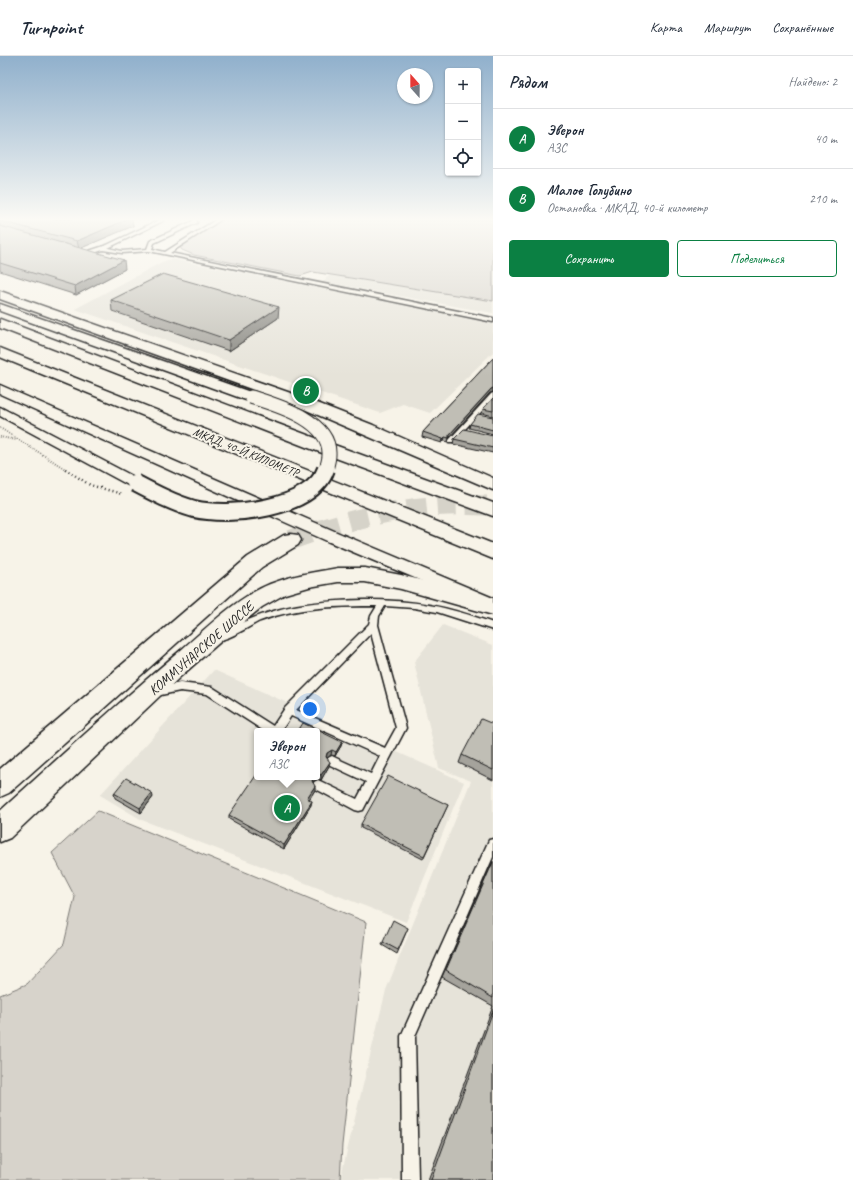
<!DOCTYPE html>
<html lang="ru">
<head>
<meta charset="utf-8">
<style>
	:root { --surface:#fff; --page:#f2f2f3; --text:#1f2937; --muted:#747a83; --line:#e0e1e3; --accent:#0b8043 }
	body { margin:0; font-family:Caveat,sans-serif; background:var(--page); color:var(--text) }
	.controls { position:absolute; right:12px; top:12px; display:grid; overflow:hidden; border-radius:4px; box-shadow:0 1px 3px #0004 }
	.controls button { width:36px; height:36px; display:grid; place-items:center; padding:0; border:0; border-bottom:1px solid var(--line); background:var(--surface); color:var(--text); font:20px sans-serif }
	.compass { position:absolute; left:397px; top:12px; width:36px; height:36px; border-radius:50%; background:var(--surface); box-shadow:0 1px 3px #0004; rotate:339deg }
	.you { position:absolute; left:310px; top:653px; width:14px; height:14px; margin:-10px; border:3px solid #fff; border-radius:50%; background:#1a73e8; box-shadow:0 0 0 6px #1a73e833 }
	.badge { display:grid; place-items:center; width:26px; height:26px; border-radius:50%; background:var(--accent); color:#fff; font-size:13px; font-weight:700 }
	.pin { position:absolute; translate:-50% -50%; border:2px solid #fff; box-shadow:0 1px 4px #0006 }
	.popup { position:absolute; left:254px; top:672px; width:66px; height:52px; box-sizing:border-box; display:grid; place-content:center; border-radius:4px; background:var(--surface); filter:drop-shadow(0 1px 3px #0005); font-size:13px; white-space:nowrap; color:var(--muted) }
	.popup b { font-size:15px; color:var(--text) }
	.popup::after { content:''; position:absolute; left:50%; top:100%; margin-left:-8px; border:8px solid transparent; border-top-color:var(--surface) }
	.list { margin:0; padding:0; list-style:none }
	h2 { display:flex; justify-content:space-between; align-items:center; height:52px; margin:0; padding:0 16px; font-size:17px }
	h2 small { font-size:13px; font-weight:400; color:var(--muted) }
	.list li { display:grid; grid-template-columns:26px 1fr auto; gap:12px; align-items:center; box-sizing:border-box; height:60px; padding:0 16px; border-top:1px solid var(--line) }
	.list b { display:block; font-size:15px; white-space:nowrap }
	.list p { margin:0; font-size:13px; white-space:nowrap; color:var(--muted) }
	.list em { font-size:13px; font-style:normal; color:var(--muted) }
	.actions { display:flex; gap:8px; padding:12px 16px }
	.actions a { flex:1; padding:9px 0; border:1px solid var(--accent); border-radius:4px; text-align:center; font-size:14px; color:var(--accent) }
	.actions .main { background:var(--accent); color:#fff }
	.icon { flex:none; width:22px; height:22px; fill:none; stroke:currentColor; stroke-width:2; stroke-linecap:round; stroke-linejoin:round }
	.map { position:relative; flex:none; width:493px; height:1124px; overflow:hidden }
	header { display:flex; align-items:center; gap:24px; box-sizing:border-box; height:56px; padding:0 20px; background:var(--surface); border-bottom:1px solid var(--line) }
	header strong { font-size:19px }
	nav { display:flex; gap:22px; margin-inline-start:auto; font-size:14px }
	main { display:flex }
	aside { flex:1; background:var(--surface) }
	.map>svg:first-child { display:block }
</style>
</head>
<body>
<header>
<strong>Turnpoint</strong>
<nav><a>Карта</a><a>Маршрут</a><a>Сохранённые</a></nav>
</header>
<main>
<div class="map">
<svg width="493" height="1124" viewBox="0 0 493 1124">
	<rect width="100%" height="100%" fill="#f7f3e8"/>
	<filter id="ink" filterUnits="userSpaceOnUse"><feTurbulence type="fractalNoise" baseFrequency=".025" numOctaves="2"/><feDisplacementMap in="SourceGraphic" scale="8" xChannelSelector="R" yChannelSelector="G"/><feConvolveMatrix kernelMatrix="1 2 1 2 8 2 1 2 1" color-interpolation-filters="sRGB"/></filter>
	<g filter="url(#ink)">
		<g fill="#e6e3d9" fill-rule="evenodd">
			<path d="M 171,203 L 493,266 L 493,296 L 430,357 L 403,348 L 380,357 L 75,253 L 162,206 Z"/>
			<path d="M 330,219 L 493,245 L 493,257 L 322,226 Z"/>
			<path d="M 443,569 L 493,589 L 493,1124 L 340,1124 L 386,934 L 471,725 L 439,712 L 414,606 Z"/>
			<path d="M 214,614 L 464,726 L 406,866 L 142,764 L 100,739 ZM 257,675 L 317,675 L 317,721 L 257,721 Z"/>
		</g>
		<g fill="#d7d3cb" stroke="#7a7874">
			<path d="M 224,163 L 493,163 L 493,245 L 313,216 L 300,220 L 194,199 L 182,194 L 177,187 Z"/>
			<path d="M 98,755 L 366,866 L 342,1089 L 340,1124 L 0,1124 L 0,939 L 27,928 L 64,888 L 75,841 L 52,797 Z"/>
		</g>
		<g fill="none" stroke-linecap="round" stroke-linejoin="round">
			<path stroke="#d6d3c9" stroke-width="20" stroke-dasharray="20 10" stroke-linecap="butt" d="M 291,484 C 356,460 423,445 493,450"/>
			<g stroke="#1c1c1c" stroke-width="3">
				<g id="lane">
					<path d="M 159,163 L 163,163 L 163,165 L 108,192 L 122,195 L 147,193 L 150,185 L 193,165 L 193,163 L 197,163 L 197,167 L 154,187 L 152,193 L 165,196 L 217,163 L 222,163 L 170,197 L 493,262 L 493,266 L 149,195 L 122,197 L 103,194 L 88,199 L 80,198 L 107,189 L 159,164 Z"/>
					<path d="M 493,337 L 493,343 L 453,386 L 449,386 L 449,384 L 491,338 Z"/>
					<path d="M 365,544 C 415,544 446,550 493,567 L 493,574 L 437,556 L 414,552 L 385,550 L 379,560 L 378,569 L 406,672 L 363,754 L 359,755 L 355,754 L 314,732 L 313,729 L 314,726 L 318,724 L 357,743 L 366,726 L 328,708 L 327,705 L 328,702 L 332,700 L 336,702 L 371,718 L 380,700 L 291,660 L 281,675 L 264,675 L 207,638 L 180,635 L 156,640 L 153,639 L 151,636 L 153,633 L 156,632 L 180,627 L 212,631 L 273,670 L 285,652 L 369,568 L 371,560 L 377,550 C 338,550 297,551 260,565 C 251,569 226,586 219,583 L 217,581 L 219,579 C 268,550 309,545 365,544 ZM 371,577 L 396,672 L 385,692 L 296,654 Z"/>
					<path d="M 493,783 L 493,801 L 415,980 L 418,1124 L 402,1124 L 401,980 L 489,784 Z"/>
				</g>
			</g>
			<g stroke="#1c1c1c" stroke-width="3">
				<g id="street">
					<path d="M 0,248 L 256,338 L 257,341 L 256,344 L 246,344 L 0,255 Z"/>
					<path d="M 0,329 L 339,477 L 493,542 L 493,555 L 327,485 L 0,338 Z"/>
					<path d="M 0,351 L 140,424 L 142,427 L 140,430 L 135,431 L 130,430 L 0,360 Z"/>
				</g>
			</g>
			<g stroke="#1c1c1c" stroke-width="3">
				<g id="secondary">
					<path d="M 291,478 L 298,479 L 301,484 L 298,489 L 262,511 L 9,737 L 0,741 L 0,713 L 248,501 L 284,479 Z"/>
					<path d="M 338,512 L 365,512 L 401,519 L 493,543 L 493,559 L 401,533 L 365,526 L 338,526 L 309,531 L 285,538 L 262,551 L 235,573 L 181,620 L 10,782 L 0,786 L 0,755 C 60,701 119,646 181,594 C 208,571 236,542 270,528 C 292,519 315,516 338,512 Z"/>
				</g>
			</g>
			<g stroke="#1c1c1c" stroke-width="3">
				<path id="primary" d="M 0,235 L 302,341 L 373,369 L 493,422 L 493,434 L 290,347 L 0,243 Z"/>
			</g>
			<g stroke="#1c1c1c" stroke-width="3">
				<g id="highway">
					<path d="M 0,263 L 318,383 L 493,447 L 493,460 L 306,391 L 0,272 Z"/>
					<path d="M 0,292 L 493,488 L 493,503 L 0,301 Z"/>
				</g>
			</g>
			<g stroke="#1c1c1c" stroke-width="2" stroke-dasharray="0.5 2" stroke-linecap="butt">
				<path d="M 0,372 L 67,414"/>
				<path d="M 0,381 L 17,384"/>
			</g>
			<path stroke="#1c1c1c" stroke-width="2.5" stroke-dasharray="1 3" stroke-linecap="butt" d="M 65,413 L 90,429 L 122,438"/>
			<use href="#lane" fill="#f7f3e8" fill-rule="evenodd"/>
			<use href="#street" fill="#f7f3e8" fill-rule="evenodd"/>
			<use href="#secondary" fill="#f7f3e8" fill-rule="evenodd"/>
			<use href="#primary" fill="#f7f3e8" fill-rule="evenodd"/>
			<use href="#highway" fill="#f7f3e8" fill-rule="evenodd"/>
			<g stroke="#1c1c1c" stroke-width="15" stroke-linecap="butt">
				<path id="street-bridge-far1" d="M 251,341 C 276,349 331,364 329,399 C 329,404 327,409 326,414"/>
			</g>
			<g stroke="#1c1c1c" stroke-width="20" stroke-linecap="butt">
				<path id="street-bridge" d="M 135,427 C 154,437 173,447 194,453 C 229,461 312,454 326,413"/>
			</g>
			<use href="#street-bridge-far1" stroke="#f7f3e8" stroke-width="13"/>
			<use href="#street-bridge" stroke="#f7f3e8" stroke-width="16"/>
		</g>
		<g fill="#a5a39c" stroke="#1c1c1c">
			<path d="M 0,163 L 132,163 L 133,170 L 81,192 L 125,213 L 76,239 L 0,215 Z"/>
			<path d="M 111,244 L 278,262 L 229,295 L 112,255 Z"/>
			<path d="M 493,302 L 493,336 L 490,337 L 449,382 L 448,386 L 444,385 L 442,387 L 422,381 L 423,376 Z"/>
			<path d="M 493,342 L 493,360 L 482,357 L 483,353 Z"/>
			<path d="M 493,361 L 493,378 L 469,372 L 470,368 Z"/>
			<path d="M 493,380 L 493,397 L 453,388 L 454,383 Z"/>
			<path d="M 493,668 L 493,724 L 459,707 L 462,699 Z"/>
			<path d="M 317,675 L 342,686 L 341,690 L 335,700 L 331,699 L 327,702 L 329,710 L 321,724 L 317,723 L 313,726 L 315,734 L 309,743 L 311,749 L 284,793 L 229,763 L 229,759 L 267,722 Z"/>
			<path d="M 114,737 L 153,741 L 141,757 L 115,742 Z"/>
			<path d="M 448,749 L 423,803 L 361,772 L 361,768 Z"/>
			<path d="M 493,805 L 493,1124 L 428,1124 L 493,950 L 442,921 Z"/>
			<path d="M 408,872 L 397,898 L 382,889 L 383,886 Z"/>
		</g>
		<g fill="#86857f" stroke="#1c1c1c">
			<path d="M 128,163 L 132,163 L 133,170 L 79,193 L 77,185 Z"/>
			<path d="M 124,204 L 125,213 L 76,239 L 75,230 Z"/>
			<path d="M 279,251 L 278,262 L 229,295 L 229,284 Z"/>
			<path d="M 493,332 L 493,336 L 490,337 L 449,382 L 449,379 L 491,333 Z"/>
			<path d="M 445,381 L 444,385 L 442,387 L 443,383 Z"/>
			<path d="M 342,686 L 341,690 L 335,700 L 336,696 Z"/>
			<path d="M 332,694 L 331,699 L 327,702 L 326,705 L 327,697 Z"/>
			<path d="M 330,706 L 329,710 L 321,724 L 321,719 Z"/>
			<path d="M 318,718 L 317,723 L 313,726 L 312,729 L 313,721 L 317,721 L 317,719 Z"/>
			<path d="M 315,730 L 315,734 L 307,747 L 307,742 Z"/>
			<path d="M 152,737 L 153,741 L 141,757 L 140,752 Z"/>
			<path d="M 312,745 L 311,749 L 284,793 L 284,789 Z"/>
		</g>
		<g fill="#c0beb5" stroke="#1c1c1c">
			<path d="M 0,163 L 128,163 L 77,185 L 0,165 Z"/>
			<path d="M 0,170 L 124,204 L 75,230 L 0,207 Z"/>
			<path d="M 163,218 L 279,251 L 229,284 L 111,244 Z"/>
			<path d="M 493,302 L 493,332 L 491,333 L 449,379 L 449,382 L 445,381 L 443,383 L 423,376 Z"/>
			<path d="M 493,342 L 493,355 L 483,353 Z"/>
			<path d="M 478,358 L 493,361 L 493,374 L 470,368 Z"/>
			<path d="M 464,373 L 493,380 L 493,392 L 454,383 Z"/>
			<path d="M 481,663 L 493,668 L 493,714 L 462,699 Z"/>
			<path d="M 303,667 L 342,686 L 336,696 L 332,694 L 327,697 L 326,701 L 330,706 L 321,719 L 318,718 L 317,719 L 317,675 L 298,675 Z"/>
			<path d="M 257,718 L 257,721 L 314,721 L 312,725 L 315,730 L 307,742 L 312,745 L 284,789 L 229,759 Z"/>
			<path d="M 388,720 L 448,749 L 424,800 L 361,768 Z"/>
			<path d="M 126,722 L 152,737 L 140,752 L 114,737 Z"/>
			<path d="M 493,806 L 493,942 L 446,914 Z"/>
			<path d="M 393,864 L 408,872 L 398,894 L 383,886 Z"/>
			<path d="M 493,955 L 493,1124 L 431,1124 Z"/>
		</g>
	</g>
	<linearGradient id="sky" x2="0" y2="1"><stop stop-color="#90b0cc"/><stop offset="0.51" stop-color="#fbfaf5"/><stop offset="1" stop-color="#fbfaf5" stop-opacity="0"/></linearGradient>
	<rect width="493" height="320" fill="url(#sky)"/>
	<g text-anchor="middle" stroke-width="4" stroke-linejoin="round" paint-order="stroke">
		<g font-size="12" fill="#1c1c1c" stroke="#f7f3e8">
			<text transform="translate(246 396) rotate(22)" y="4">МКАД, 40-Й КИЛОМЕТР</text>
		</g>
		<g font-size="14" fill="#1c1c1c" stroke="#f7f3e8">
			<text transform="translate(201 592) rotate(-41)" y="5">КОММУНАРСКОЕ ШОССЕ</text>
		</g>
	</g>
</svg>
<div class="controls">
<button>+</button>
<button>−</button>
<button><svg class="icon" aria-label="locate" viewBox="0 0 24 24"><circle cx="12" cy="12" r="6"/><path d="M12 2v4M12 18v4M2 12h4M18 12h4"/></svg></button>
</div>
<svg class="compass" viewBox="-18 -18 36 36"><path d="M0-13l5 13h-10z" fill="#e53935"/><path d="M0 13l5-13h-10z" fill="#747a83"/></svg>
<div class="you"></div>
<div class="pin badge" style="left:287px;top:752px">A</div>
<div class="popup"><b>Эверон</b>АЗС</div>
<div class="pin badge" style="left:306px;top:335px">B</div>
</div>
<aside>
<h2>Рядом<small>Найдено: 2</small></h2>
<ul class="list">
<li><span class="badge">A</span><div><b>Эверон</b><p>АЗС</p></div><em>40 m</em></li>
<li><span class="badge">B</span><div><b>Малое Голубино</b><p>Остановка · МКАД, 40-й километр</p></div><em>210 m</em></li>
</ul>
<div class="actions"><a class="main">Сохранить</a><a>Поделиться</a></div>
</aside>
</main>
</body>
</html>
